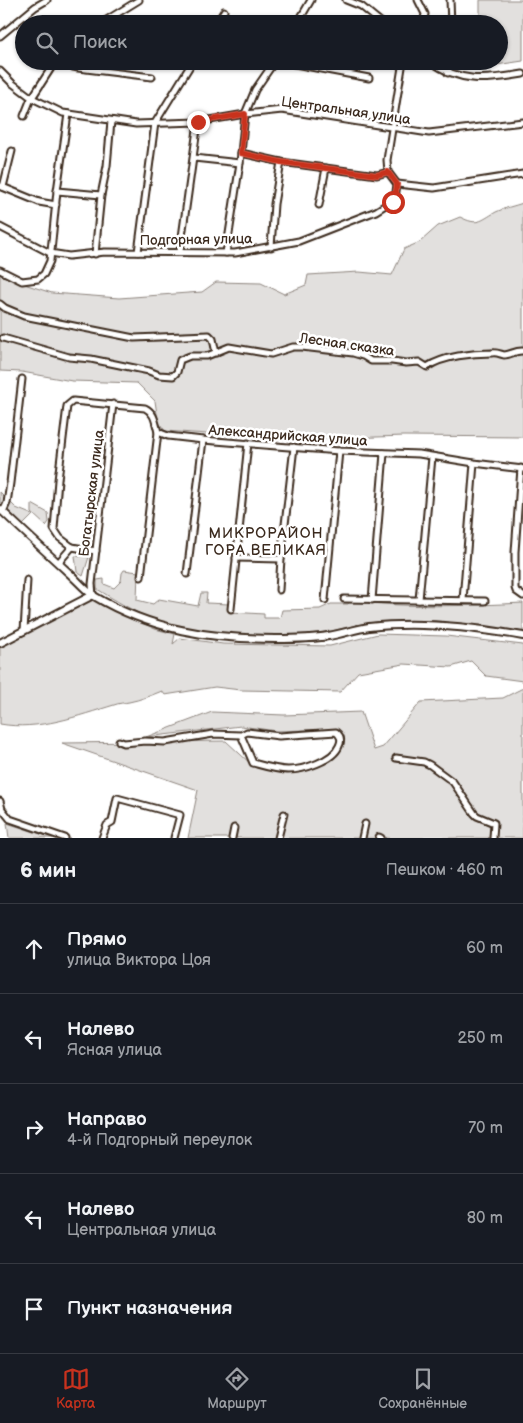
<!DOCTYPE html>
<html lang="ru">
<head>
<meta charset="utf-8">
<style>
	:root { --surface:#171b24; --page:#20242c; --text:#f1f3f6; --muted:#9ea1a6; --line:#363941; --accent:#c8321e }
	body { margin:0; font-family:"Balsamiq Sans",sans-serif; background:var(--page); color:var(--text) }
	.stop { position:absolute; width:15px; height:15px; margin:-11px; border:4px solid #c8321e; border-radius:50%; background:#fff }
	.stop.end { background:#c8321e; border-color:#fff; box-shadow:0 1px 5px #0008 }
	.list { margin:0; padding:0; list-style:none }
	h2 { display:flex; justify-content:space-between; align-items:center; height:65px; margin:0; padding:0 20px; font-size:21px }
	h2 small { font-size:16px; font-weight:400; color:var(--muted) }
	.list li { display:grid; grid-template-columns:32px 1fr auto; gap:15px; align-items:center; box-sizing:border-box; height:90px; padding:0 20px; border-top:1px solid var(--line) }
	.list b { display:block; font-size:19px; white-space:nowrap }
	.list p { margin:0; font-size:16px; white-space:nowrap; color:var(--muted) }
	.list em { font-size:16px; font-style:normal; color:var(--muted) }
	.icon { flex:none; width:28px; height:28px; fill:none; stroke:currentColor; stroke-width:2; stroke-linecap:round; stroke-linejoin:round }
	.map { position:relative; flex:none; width:523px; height:838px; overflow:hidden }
	.search { position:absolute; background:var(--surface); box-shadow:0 1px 4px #0004; left:15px; right:15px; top:15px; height:55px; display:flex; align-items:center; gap:12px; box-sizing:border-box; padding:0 18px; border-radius:28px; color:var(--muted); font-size:19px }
	.sheet { height:515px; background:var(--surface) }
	nav { display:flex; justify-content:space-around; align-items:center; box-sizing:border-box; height:70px; border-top:1px solid var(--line); background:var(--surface); font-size:14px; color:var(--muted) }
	nav a { display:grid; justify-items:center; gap:2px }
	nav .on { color:var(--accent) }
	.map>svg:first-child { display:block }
</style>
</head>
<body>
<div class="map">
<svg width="523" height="838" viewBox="0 0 523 838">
	<rect width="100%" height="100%" fill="#fff"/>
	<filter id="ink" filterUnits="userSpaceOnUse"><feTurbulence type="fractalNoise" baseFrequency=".02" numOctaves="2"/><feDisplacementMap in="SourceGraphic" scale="10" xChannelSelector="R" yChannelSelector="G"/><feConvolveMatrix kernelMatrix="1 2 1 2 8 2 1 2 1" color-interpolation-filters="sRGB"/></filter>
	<g filter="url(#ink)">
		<g fill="#e2e0de" stroke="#8e857e">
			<path d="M 480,0 L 523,0 L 523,61 L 496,65 L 493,61 L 499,61 L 499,24 L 480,24 Z"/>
			<path d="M 523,203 L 523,437 L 404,436 L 293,440 L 165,431 L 158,421 L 155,401 L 137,383 L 72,381 L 22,372 L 0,371 L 0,274 L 15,281 L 52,293 L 119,298 L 202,292 L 216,282 L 261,283 L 284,294 L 306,285 L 308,275 L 359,272 L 392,275 L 404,249 L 420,242 L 438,226 L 460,217 C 478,226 480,221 496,212 C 504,208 514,206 523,203 Z"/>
			<path d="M 0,492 L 16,508 L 33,515 L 23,525 L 0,503 Z"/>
			<path d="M 32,504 L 48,513 L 49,522 L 46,526 L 32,513 Z"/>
			<path d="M 75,556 L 89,557 L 83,576 L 77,572 Z"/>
			<path d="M 124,570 L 138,572 L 137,600 L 153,604 L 159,599 L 198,606 L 201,593 L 207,593 L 206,603 L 229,604 L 230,612 L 264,614 L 264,618 L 280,618 L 282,610 L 320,609 L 331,604 L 348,604 L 350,601 C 408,608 465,606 523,603 L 523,632 C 494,627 465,625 436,624 C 414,622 390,620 368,623 C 351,625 336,631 319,633 C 267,638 204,639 154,620 C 134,612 115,600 97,589 L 97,580 L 104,579 L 104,584 L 114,588 L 121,581 L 122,573 Z"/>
			<path d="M 94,599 L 155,629 L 175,634 L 173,644 L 180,638 L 223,644 L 330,646 L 378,634 L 446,636 L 523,645 L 523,681 L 486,676 L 471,661 L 451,667 L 404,664 L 358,672 L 340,692 L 241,690 L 215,687 L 165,695 L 162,691 C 152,695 140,700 129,702 C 124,703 119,703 114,705 C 78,716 38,731 0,724 L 0,646 Z"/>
			<path d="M 523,688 L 523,838 L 188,838 L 198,790 L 62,743 L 226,741 L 252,765 L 298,770 L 332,755 L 343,738 L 338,729 L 276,731 L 241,726 L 146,737 L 212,712 L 284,715 L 361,712 L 374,750 L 383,747 L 421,702 L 503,698 Z"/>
			<path d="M 7,823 L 53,838 L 9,838 Z"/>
		</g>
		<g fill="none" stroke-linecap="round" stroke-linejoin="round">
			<g stroke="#3b2a1e" stroke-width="9">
				<g id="minor">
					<path d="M 346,0 L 361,6 L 383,24"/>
					<path d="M 418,0 L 425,14 L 423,24"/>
					<path d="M 450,0 L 451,24"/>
					<path d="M 100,24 L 139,0"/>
					<path d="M 216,24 L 224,11"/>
					<path d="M 297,24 L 311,0"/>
					<path d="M 0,36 L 35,7 L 47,0"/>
					<path d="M 279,61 L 369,78"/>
					<path d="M 430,61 C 461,84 487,80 523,74"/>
					<path d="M 55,63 L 78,68 L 152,77"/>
					<path d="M 0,71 L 12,83 L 32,98 L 63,113 L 136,124 L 198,122 L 245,114 L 282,110 L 429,133 L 523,122"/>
					<path d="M 448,73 L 449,61"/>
					<path d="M 24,116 L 30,101 L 55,62"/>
					<path d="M 241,153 L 281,162 L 377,175 L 388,172"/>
					<path d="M 194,158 L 240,163"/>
					<path d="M 397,184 L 434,188 L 523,174"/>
					<path d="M 0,186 L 39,202 L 56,205"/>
					<path d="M 3,187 L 12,151"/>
					<path d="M 57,191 L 101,195"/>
					<path d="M 319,205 L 326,168"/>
					<path d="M 0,227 L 50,253 L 69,256 L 105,252 L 235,253 L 299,241 L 376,211 L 395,199 L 397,184 L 388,172 L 387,160 L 403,61"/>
					<path d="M 271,247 L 274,204 L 281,162"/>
					<path d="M 180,251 L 198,122"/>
					<path d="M 138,252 L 155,123 L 193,61"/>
					<path d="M 226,253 L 240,163 L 245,114 L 255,90 L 275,61"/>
					<path d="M 95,254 L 101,195 L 107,166 L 111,121"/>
					<path d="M 0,270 L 22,281 L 38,279 L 44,274 L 50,261 L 57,191 L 68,114"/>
					<path d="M 0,304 L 5,308 L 24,316 L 134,338 L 209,335 L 213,339 L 216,353"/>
					<path d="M 3,338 L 69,357 L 91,359 L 149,371 L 159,375 L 173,376 L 177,372 L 180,360 L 190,356 L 207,356 L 229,347 L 271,354 L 293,347 L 302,347 L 353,353 L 363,356 L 371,361 L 392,361 L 406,363 L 419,362 L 427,367 C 443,356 473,353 492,353 C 496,352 500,354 504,355 C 510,355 516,350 523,351"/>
					<path d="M 521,468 L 515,552 L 515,588 L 516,591 L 523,596"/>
					<path d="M 3,512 L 7,503 L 10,483 L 22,379"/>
					<path d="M 72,547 L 60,538 L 54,529 L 58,480 L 67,406 L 73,401 L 145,408 C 155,413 155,422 158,432 L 168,436 L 203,440 L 339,451 L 419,454 L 474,463 L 523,469"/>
					<path d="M 72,547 L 96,551"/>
					<path d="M 236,558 L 281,559"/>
					<path d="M 58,563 L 72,547"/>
					<path d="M 187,574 L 203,440"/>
					<path d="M 141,577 L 158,432"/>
					<path d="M 279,590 L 281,559 L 294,447"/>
					<path d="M 93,595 L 92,584 L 113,404"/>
					<path d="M 344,599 L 485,601"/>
					<path d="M 325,600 L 339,451"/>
					<path d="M 372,600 L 384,453"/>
					<path d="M 419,600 L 432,457"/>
					<path d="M 463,600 L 474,463"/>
					<path d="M 231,609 L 248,443"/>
					<path d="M 24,631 L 27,580"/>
					<path d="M 119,741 L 124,743 L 145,741 L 165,742 L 213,734 L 241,735 L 247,732 L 279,736 L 336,732 C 341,736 342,740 339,746 C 333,761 303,770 288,770 C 276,770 264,766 253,763 L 241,735"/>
					<path d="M 396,758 L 424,762 L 430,765 L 453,782 L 474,813 L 477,816 L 494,823 L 493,838"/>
					<path d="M 0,801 L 2,809 L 10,819 L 65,838"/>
					<path d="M 379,837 L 381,838"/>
					<path d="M 102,838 L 107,825 L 112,822 L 117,798 L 180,815 L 174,838"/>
					<path d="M 232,838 L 234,828"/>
					<path d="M 278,838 L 284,814"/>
					<path d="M 362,838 L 365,824"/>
				</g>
			</g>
			<g stroke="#3b2a1e" stroke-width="10">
				<g id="major">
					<path d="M 0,509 C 23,531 46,552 69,573 C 77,580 85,590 94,596 C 151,630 211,639 276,639 C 293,639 311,639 328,636 C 342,634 355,629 369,627 C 420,621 473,627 523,636"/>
					<path d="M 0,643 L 93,595"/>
				</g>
			</g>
			<use href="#minor" stroke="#fff" stroke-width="5"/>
			<use href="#major" stroke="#fff" stroke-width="6"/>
		</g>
	</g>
	<g fill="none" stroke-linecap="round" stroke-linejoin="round" filter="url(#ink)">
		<path stroke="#c8321e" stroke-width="6" d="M 198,122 L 245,114 L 241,153 L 281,162 L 377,175 L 388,172 L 397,184 L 395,199 L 393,202"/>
	</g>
	<g text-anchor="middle" stroke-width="5" stroke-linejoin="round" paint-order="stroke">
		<g font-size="14" fill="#3b2a1e" stroke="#fff">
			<text transform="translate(346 110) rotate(8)" y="5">Центральная улица</text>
			<text transform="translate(196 239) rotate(-1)" y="5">Подгорная улица</text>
			<text transform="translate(347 344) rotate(8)" y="5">Лесная сказка</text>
			<text transform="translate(288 435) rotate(4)" y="5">Александрийская улица</text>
			<text transform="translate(91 493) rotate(-83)" y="5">Богатырская улица</text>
		</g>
		<g font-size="15" letter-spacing="1" fill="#3b2a1e" stroke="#fff">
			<text x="266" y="538">МИКРОРАЙОН<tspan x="266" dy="17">ГОРА ВЕЛИКАЯ</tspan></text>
		</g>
	</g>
</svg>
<div class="stop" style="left:393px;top:202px"></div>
<div class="stop end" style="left:198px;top:122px"></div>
<div class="search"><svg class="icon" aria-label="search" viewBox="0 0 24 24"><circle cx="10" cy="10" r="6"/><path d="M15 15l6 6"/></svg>Поиск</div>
</div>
<section class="sheet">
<h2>6 мин<small>Пешком · 460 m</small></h2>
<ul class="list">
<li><svg class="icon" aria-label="ahead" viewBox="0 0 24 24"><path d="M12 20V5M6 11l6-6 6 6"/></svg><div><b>Прямо</b><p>улица Виктора Цоя</p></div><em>60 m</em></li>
<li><svg class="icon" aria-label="left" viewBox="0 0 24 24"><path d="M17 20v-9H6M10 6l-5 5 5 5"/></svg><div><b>Налево</b><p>Ясная улица</p></div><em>250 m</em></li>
<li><svg class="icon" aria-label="right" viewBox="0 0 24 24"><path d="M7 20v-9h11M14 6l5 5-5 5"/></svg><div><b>Направо</b><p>4-й Подгорный переулок</p></div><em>70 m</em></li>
<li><svg class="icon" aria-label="left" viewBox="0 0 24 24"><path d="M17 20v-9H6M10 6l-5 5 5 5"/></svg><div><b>Налево</b><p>Центральная улица</p></div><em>80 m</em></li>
<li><svg class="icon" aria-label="arrive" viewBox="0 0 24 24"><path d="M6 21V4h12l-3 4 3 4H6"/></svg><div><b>Пункт назначения</b></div></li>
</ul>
</section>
<nav>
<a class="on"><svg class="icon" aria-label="map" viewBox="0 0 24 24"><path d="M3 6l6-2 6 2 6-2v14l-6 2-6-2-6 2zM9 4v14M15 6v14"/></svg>Карта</a>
<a><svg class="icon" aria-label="directions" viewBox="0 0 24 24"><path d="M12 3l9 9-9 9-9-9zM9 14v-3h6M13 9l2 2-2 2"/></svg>Маршрут</a>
<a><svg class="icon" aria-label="saved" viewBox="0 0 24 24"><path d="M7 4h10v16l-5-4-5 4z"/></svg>Сохранённые</a>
</nav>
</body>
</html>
